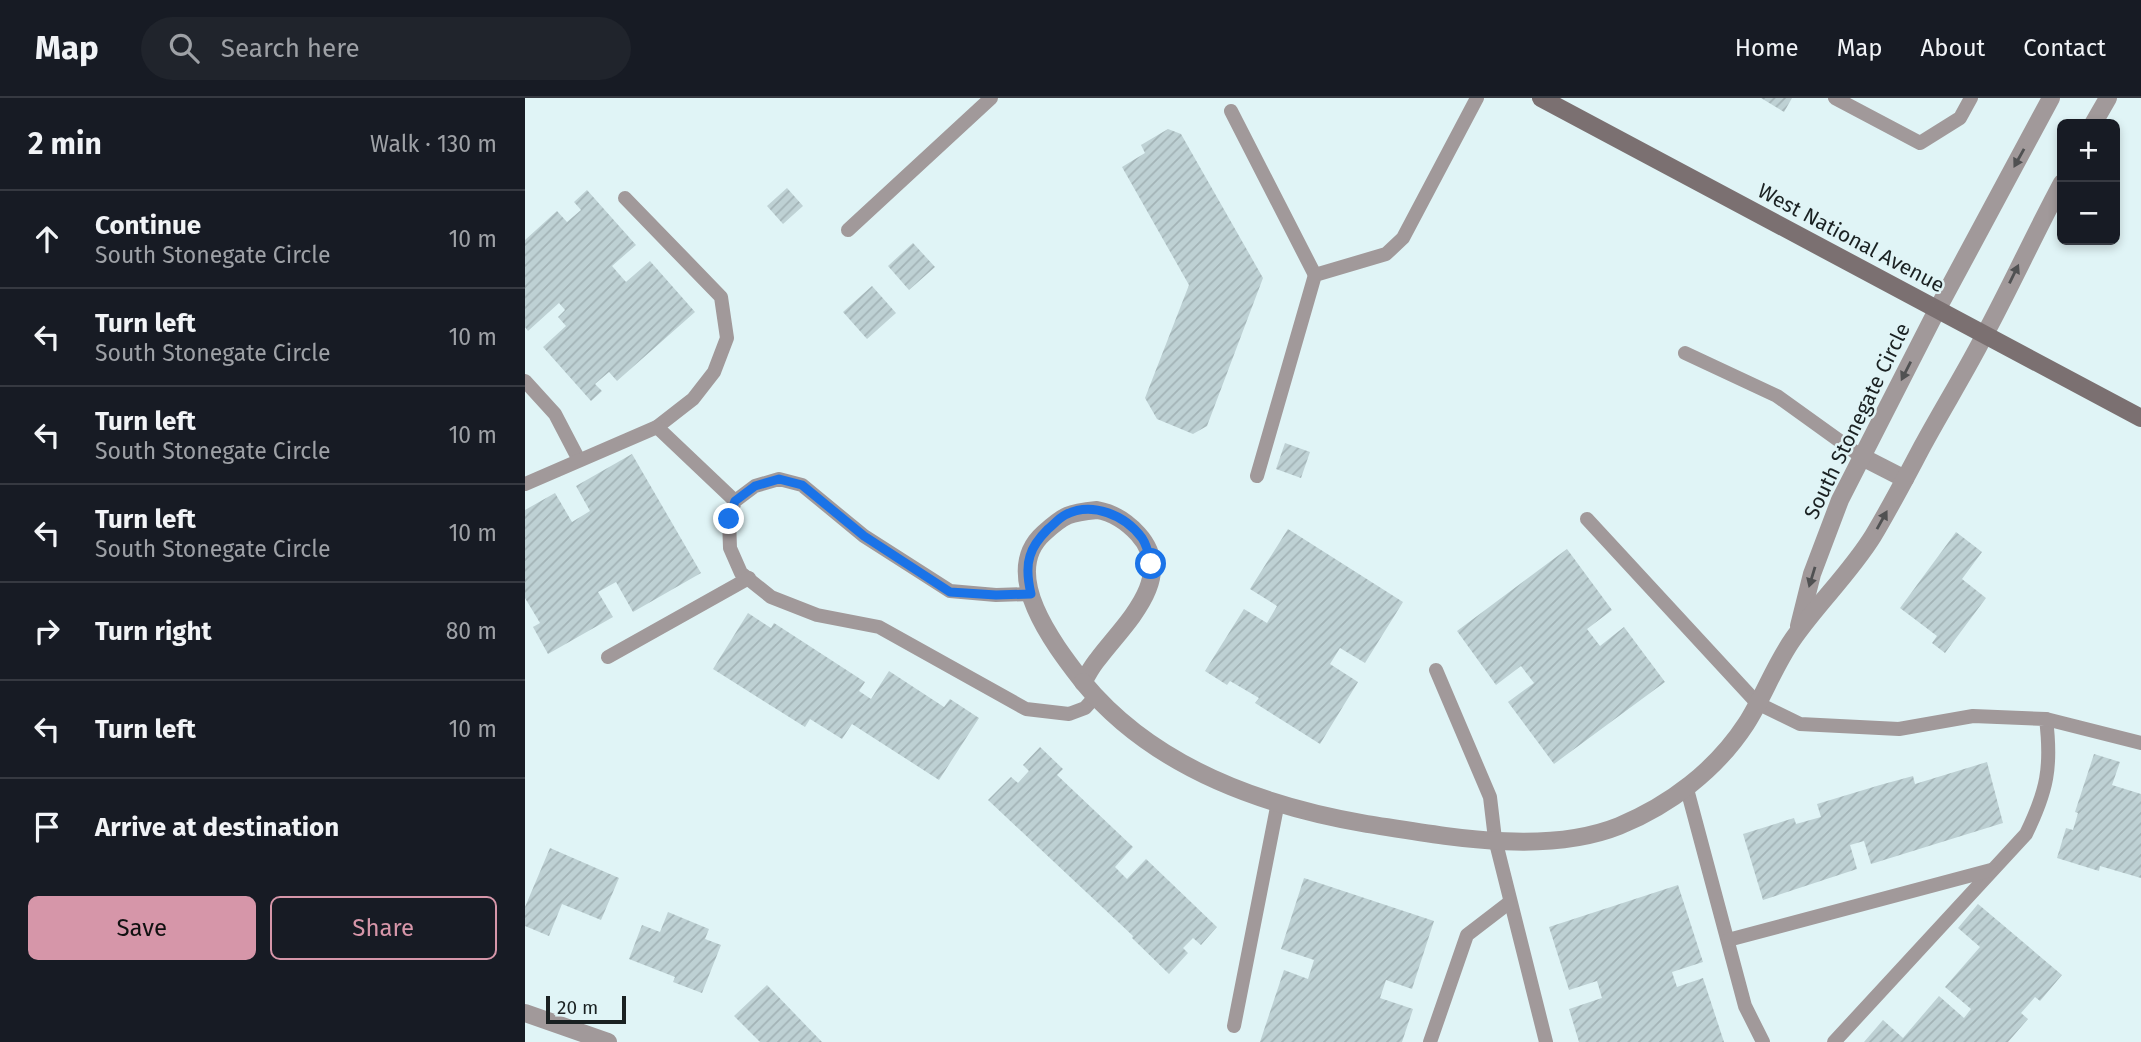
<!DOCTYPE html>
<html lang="en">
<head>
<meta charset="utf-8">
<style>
	:root { --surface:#171b24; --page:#20242c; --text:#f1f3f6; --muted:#9ea1a6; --line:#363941; --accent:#d696a9 }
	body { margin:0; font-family:"Fira Sans",sans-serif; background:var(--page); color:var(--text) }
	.controls { position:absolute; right:21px; top:21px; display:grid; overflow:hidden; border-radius:10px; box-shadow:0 4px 10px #0003 }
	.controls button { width:63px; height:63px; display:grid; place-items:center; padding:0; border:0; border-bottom:2px solid var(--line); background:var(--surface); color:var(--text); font:35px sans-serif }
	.scale { position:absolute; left:21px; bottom:18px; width:80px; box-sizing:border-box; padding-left:7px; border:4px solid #1a2122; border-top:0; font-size:19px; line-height:24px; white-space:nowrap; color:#1a2122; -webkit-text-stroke:5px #e0f4f6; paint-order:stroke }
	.stop { position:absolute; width:21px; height:21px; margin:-16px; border:5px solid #1a73e8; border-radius:50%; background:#fff }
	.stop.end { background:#1a73e8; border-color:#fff; box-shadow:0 2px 7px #0008 }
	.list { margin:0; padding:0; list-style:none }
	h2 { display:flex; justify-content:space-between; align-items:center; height:91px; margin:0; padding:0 28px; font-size:30px }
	h2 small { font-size:23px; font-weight:400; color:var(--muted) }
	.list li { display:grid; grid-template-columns:46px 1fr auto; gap:21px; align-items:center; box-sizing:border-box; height:98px; padding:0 28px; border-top:2px solid var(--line) }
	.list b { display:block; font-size:26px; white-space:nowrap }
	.list p { margin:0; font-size:23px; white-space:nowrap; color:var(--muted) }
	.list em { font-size:23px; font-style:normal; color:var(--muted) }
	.actions { display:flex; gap:14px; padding:21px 28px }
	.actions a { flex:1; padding:16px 0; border:2px solid var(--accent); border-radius:10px; text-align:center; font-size:24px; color:var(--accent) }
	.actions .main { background:var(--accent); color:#111 }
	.icon { flex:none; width:38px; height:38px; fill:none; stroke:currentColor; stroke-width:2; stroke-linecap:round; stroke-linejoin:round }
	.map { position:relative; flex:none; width:1616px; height:944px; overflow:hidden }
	header { display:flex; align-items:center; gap:42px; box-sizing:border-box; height:98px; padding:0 35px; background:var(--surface); border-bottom:2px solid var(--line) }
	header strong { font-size:33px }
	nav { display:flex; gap:38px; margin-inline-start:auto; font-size:24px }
	.search { width:490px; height:63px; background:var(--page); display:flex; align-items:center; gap:18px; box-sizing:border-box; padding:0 24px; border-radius:38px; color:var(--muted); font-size:26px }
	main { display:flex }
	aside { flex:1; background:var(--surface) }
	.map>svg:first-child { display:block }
</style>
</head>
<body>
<header>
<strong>Map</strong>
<div class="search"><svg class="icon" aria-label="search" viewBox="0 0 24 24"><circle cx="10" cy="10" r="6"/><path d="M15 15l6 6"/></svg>Search here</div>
<nav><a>Home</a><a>Map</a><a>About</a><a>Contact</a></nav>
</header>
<main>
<aside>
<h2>2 min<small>Walk · 130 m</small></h2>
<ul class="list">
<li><svg class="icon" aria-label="ahead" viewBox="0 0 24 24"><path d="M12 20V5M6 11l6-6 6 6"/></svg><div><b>Continue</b><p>South Stonegate Circle</p></div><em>10 m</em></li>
<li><svg class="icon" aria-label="left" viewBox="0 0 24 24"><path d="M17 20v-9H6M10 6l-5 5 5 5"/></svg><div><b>Turn left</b><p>South Stonegate Circle</p></div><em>10 m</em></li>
<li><svg class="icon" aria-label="left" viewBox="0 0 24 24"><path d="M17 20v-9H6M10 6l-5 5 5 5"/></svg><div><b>Turn left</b><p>South Stonegate Circle</p></div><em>10 m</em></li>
<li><svg class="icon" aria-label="left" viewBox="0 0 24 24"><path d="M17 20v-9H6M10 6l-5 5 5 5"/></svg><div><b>Turn left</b><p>South Stonegate Circle</p></div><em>10 m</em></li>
<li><svg class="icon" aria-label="right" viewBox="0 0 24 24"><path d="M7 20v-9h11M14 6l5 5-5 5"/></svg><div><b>Turn right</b></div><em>80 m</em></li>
<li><svg class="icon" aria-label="left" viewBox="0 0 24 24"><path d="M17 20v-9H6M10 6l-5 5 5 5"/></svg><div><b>Turn left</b></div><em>10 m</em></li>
<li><svg class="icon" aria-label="arrive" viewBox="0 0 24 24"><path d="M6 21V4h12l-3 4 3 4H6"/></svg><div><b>Arrive at destination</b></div></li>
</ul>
<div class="actions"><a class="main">Save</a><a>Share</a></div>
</aside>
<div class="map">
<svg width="1616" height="944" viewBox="0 0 1616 944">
	<defs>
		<pattern id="building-hatch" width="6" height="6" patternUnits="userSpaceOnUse" patternTransform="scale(1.75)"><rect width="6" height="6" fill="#bed1d4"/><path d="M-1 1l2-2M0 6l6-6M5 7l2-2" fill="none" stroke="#a3b3b6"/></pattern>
	</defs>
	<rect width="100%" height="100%" fill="#e0f4f6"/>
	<g fill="url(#building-hatch)">
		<path d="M 1236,0 L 1267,0 L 1259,14 Z"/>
		<path d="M 643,31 L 656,36 L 738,180 L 682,328 L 668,336 L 632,321 L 620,300 L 664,187 L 597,69 L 620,55 L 616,47 Z"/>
		<path d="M 262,90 L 278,108 L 258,126 L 242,108 Z"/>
		<path d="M 62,92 L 111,147 L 87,168 L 101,184 L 125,163 L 170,214 L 92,283 L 84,274 L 70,286 L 77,293 L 66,303 L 18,249 L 41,228 L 33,219 L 40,212 L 34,205 L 3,233 L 0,229 L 0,142 L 32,113 L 42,124 L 56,112 L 49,104 Z"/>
		<path d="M 388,145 L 410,169 L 384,192 L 363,168 Z"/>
		<path d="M 347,188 L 371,215 L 342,241 L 318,214 Z"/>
		<path d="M 760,345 L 785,354 L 776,380 L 751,371 Z"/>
		<path d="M 107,356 L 176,475 L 108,514 L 91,484 L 73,494 L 88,519 L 23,556 L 8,529 L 15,525 L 0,500 L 0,412 L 30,395 L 47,424 L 65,413 L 51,388 Z"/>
		<path d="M 763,431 L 878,504 L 840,565 L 815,550 L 805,566 L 833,584 L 795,646 L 730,605 L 734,600 L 705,583 L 702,587 L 680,573 L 719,511 L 742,525 L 752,508 L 725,491 Z"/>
		<path d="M 1431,434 L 1457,454 L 1437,481 L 1461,500 L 1420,555 L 1407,545 L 1412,538 L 1375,510 Z"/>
		<path d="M 1042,451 L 1087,512 L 1062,531 L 1075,548 L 1099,529 L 1140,584 L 1029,666 L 983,604 L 1009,585 L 996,568 L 971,587 L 932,533 Z"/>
		<path d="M 223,515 L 246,530 L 249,525 L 340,584 L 334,593 L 346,601 L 364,573 L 419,609 L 425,601 L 454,620 L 414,682 L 327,626 L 317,641 L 285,621 L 280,629 L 188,571 Z"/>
		<path d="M 515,649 L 538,671 L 532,677 L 608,749 L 590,769 L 602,781 L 621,761 L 692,829 L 676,847 L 668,840 L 658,850 L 663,855 L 644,876 L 607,840 L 608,838 L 463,702 L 486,679 L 493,685 L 504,673 L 498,667 Z"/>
		<path d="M 1569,656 L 1595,664 L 1587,687 L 1616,696 L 1616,780 L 1575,768 L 1574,773 L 1532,760 L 1541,730 L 1548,732 L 1553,715 L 1550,714 Z"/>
		<path d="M 1462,664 L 1478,725 L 1346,766 L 1339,743 L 1325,747 L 1332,771 L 1238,802 L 1218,736 L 1269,720 L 1271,726 L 1296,719 L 1292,706 L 1355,687 L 1388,678 L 1390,686 Z"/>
		<path d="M 25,750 L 94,780 L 76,822 L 37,806 L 24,838 L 0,828 L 0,809 Z"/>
		<path d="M 779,780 L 909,823 L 887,891 L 861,882 L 855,900 L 888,911 L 877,944 L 735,944 L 759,872 L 783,881 L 789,862 L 756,851 Z"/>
		<path d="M 1153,787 L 1178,864 L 1147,874 L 1152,889 L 1178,880 L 1199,944 L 1054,944 L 1044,911 L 1077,900 L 1072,883 L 1044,892 L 1024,829 Z"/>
		<path d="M 1453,806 L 1537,877 L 1515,903 L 1510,899 L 1496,915 L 1503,921 L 1483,944 L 1339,944 L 1358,922 L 1378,940 L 1414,898 L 1439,920 L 1446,911 L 1420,889 L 1455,849 L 1433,830 Z"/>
		<path d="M 143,814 L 184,831 L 180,841 L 196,847 L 177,895 L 148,884 L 150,879 L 104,861 L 117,827 L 135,834 Z"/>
		<path d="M 242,887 L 297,944 L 235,944 L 209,918 Z"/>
	</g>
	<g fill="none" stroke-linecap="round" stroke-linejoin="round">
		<g stroke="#a1999a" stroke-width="14">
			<path d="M 1310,0 L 1395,45 L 1435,20 L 1446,0"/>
			<path d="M 706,13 L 790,177"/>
			<path d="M 100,100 L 196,199 L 202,240 L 189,274 L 168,301 L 132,329"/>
			<path d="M 323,132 L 466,0"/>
			<path d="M 1160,255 L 1252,298 L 1337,359"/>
			<path d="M 0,283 L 30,316 L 54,362"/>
			<path d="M 732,378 L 790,177 L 861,156 L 878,140 L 952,0"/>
			<path d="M 0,386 L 132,329 L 210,403"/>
			<path d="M 1062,421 L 1232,605 L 1275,626 L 1374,631 L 1448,618 L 1521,621 C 1527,669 1522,693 1501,736 L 1309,944"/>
			<path d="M 506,496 L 471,497 L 425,493 L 339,438 L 277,387 L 254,381 L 230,388 L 210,403 L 204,421 L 205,450 L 216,475 L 246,499 L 292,517 L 354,529 L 501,611 L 544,616 L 560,610 L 570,599"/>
			<path d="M 83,559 L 224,480"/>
			<path d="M 911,572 L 965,699 L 970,741 L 1021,944"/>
			<path d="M 1521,621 L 1616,645"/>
			<path d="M 1162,691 L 1220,908 L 1238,944"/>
			<path d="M 1203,842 L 1466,772"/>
			<path d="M 709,928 L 753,704"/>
			<path d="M 905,944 L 942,837 L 985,804"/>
		</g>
		<g stroke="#a1999a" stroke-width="18">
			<path d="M 1568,26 L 1583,0"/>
			<path d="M 1337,359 L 1380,381"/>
			<path d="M 572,412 C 589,415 601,423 613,436 C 653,480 598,527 573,561 C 567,568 563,576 558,584 C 531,549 473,476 519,435 C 540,416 544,415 572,412 Z"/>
			<path d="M 1274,528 L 1287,476 L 1315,402 L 1412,212 L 1526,0"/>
			<path d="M 558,584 C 627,668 737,708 842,726 C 919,738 1019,758 1094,728 C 1145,707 1191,672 1221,626 C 1239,598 1249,568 1268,541 C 1293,505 1325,475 1348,438 C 1366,408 1382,377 1398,347 C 1418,310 1440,275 1459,238 C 1486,188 1510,135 1537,85"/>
			<path d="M 0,915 L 83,944"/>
		</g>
		<path stroke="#7b7071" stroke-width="18" d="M 1016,0 L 1616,320"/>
	</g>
	<defs><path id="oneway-solid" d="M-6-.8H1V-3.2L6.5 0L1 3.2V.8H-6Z" transform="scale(1.75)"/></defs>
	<g fill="#505152">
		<use href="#oneway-solid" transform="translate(1494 60) rotate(119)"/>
		<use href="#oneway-solid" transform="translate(1489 176) rotate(-64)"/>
		<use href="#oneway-solid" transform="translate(1381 273) rotate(117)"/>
		<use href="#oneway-solid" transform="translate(1357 422) rotate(-61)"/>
		<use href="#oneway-solid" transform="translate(1287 479) rotate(107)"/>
	</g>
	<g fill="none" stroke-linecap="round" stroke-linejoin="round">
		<path stroke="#1a73e8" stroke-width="9" d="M 204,421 L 210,403 L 230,388 L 254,381 L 277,387 L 339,438 L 425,494 L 471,497 L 506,496 C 503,483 501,470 505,458 C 508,447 515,439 523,431 C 528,427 534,420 540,417 C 567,403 600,417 617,440 C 622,447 624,457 626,466"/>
	</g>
	<g text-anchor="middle" stroke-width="5" stroke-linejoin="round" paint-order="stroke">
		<g font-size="21" fill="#1a2122" stroke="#e0f4f6">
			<text transform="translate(1326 140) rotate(28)" y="7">West National Avenue</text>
			<text transform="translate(1332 323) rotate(-64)" y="7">South Stonegate Circle</text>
		</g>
	</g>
</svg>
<div class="controls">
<button>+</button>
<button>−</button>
</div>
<div class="scale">20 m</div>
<div class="stop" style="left:626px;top:466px"></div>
<div class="stop end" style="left:204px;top:421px"></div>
</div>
</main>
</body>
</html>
